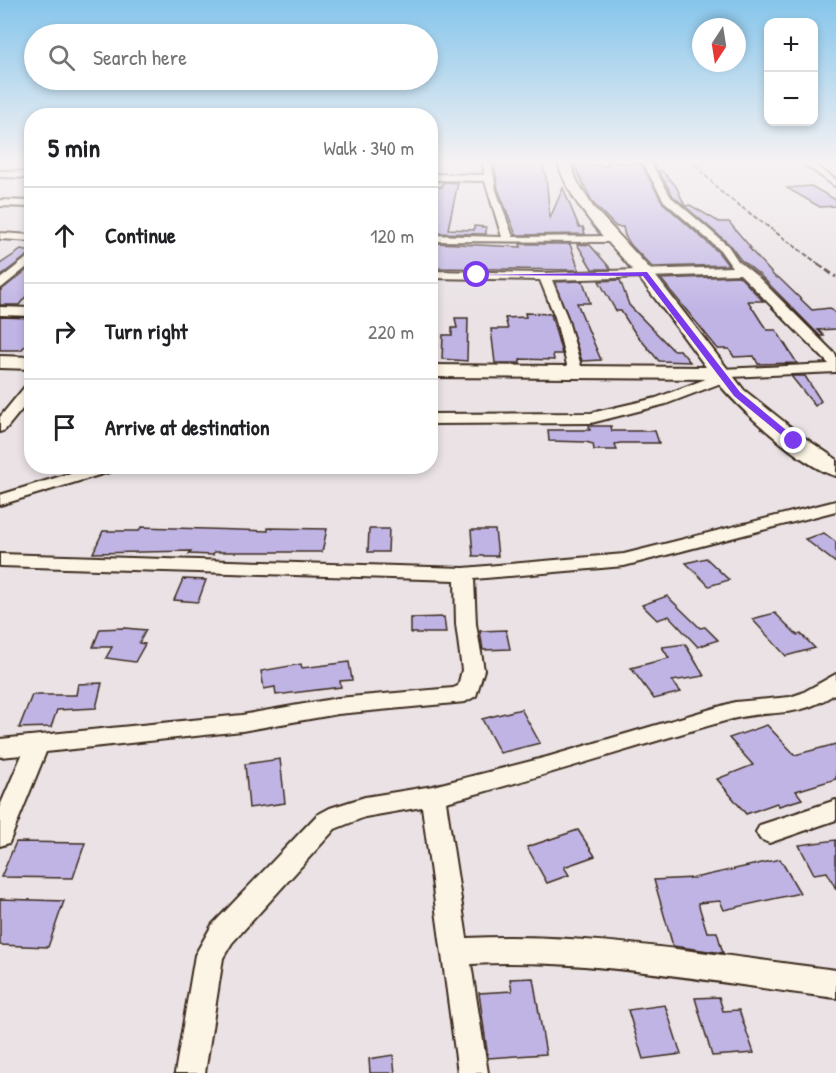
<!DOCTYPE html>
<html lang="en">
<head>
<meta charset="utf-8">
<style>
	:root { --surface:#fff; --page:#f6f6f6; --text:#202124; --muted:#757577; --line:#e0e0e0 }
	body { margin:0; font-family:"Patrick Hand",sans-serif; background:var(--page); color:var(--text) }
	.controls { position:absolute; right:18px; top:18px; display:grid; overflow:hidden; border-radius:12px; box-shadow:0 3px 9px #0003 }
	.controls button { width:54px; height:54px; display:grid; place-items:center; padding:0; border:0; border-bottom:2px solid var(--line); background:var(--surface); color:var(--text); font:30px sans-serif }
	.compass { position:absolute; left:692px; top:18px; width:54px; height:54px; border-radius:50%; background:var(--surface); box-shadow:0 3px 9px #0003; rotate:192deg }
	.stop { position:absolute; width:18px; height:18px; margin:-14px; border:4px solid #7c3aed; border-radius:50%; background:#fff }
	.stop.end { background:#7c3aed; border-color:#fff; box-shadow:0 2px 6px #0008 }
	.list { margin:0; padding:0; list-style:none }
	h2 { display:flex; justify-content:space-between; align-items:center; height:78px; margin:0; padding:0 24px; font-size:26px }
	h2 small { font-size:20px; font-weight:400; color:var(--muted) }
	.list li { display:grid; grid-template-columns:39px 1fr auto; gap:18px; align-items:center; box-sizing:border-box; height:96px; padding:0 24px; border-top:2px solid var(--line) }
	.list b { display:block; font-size:22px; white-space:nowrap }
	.list em { font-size:20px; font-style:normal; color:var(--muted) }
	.icon { flex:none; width:33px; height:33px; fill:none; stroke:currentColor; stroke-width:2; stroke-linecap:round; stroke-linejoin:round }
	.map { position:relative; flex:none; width:836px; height:1073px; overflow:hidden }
	.search { position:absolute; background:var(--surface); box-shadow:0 3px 9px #0003; left:24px; top:24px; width:414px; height:66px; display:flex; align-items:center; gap:15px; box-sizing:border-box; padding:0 21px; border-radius:33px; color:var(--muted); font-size:22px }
	.panel { position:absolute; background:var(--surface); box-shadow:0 3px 9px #0003; left:24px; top:108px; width:414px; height:366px; border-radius:24px }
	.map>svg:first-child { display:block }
</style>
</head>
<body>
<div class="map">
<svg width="836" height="1073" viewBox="0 0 836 1073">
	<rect width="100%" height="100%" fill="#eae2e5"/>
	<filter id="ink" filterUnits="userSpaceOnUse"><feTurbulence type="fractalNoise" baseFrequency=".0167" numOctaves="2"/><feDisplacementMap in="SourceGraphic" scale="12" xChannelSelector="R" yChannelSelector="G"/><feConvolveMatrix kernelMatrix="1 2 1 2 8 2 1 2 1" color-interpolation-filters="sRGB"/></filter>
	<g filter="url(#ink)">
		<g fill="#c0b4e5" stroke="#3b2a1e" stroke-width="1.5">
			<path d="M 530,162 L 542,163 L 546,177 L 550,218 L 563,188 L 579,227 L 583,227 L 585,234 L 516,235 L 498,189 L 494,163 Z"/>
			<path d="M 608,162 L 641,164 L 663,203 L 718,252 L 728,265 L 652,267 L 631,245 L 625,236 L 623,227 L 616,227 L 593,203 L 573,163 L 607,166 Z"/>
			<path d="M 658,170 L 662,171 L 676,186 L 685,206 L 690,205 L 719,222 L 729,222 L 751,248 L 749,248 L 775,277 L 779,278 L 812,310 L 830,308 L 836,314 L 836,329 L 818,330 L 824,336 L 820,336 L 760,275 L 740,259 L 729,244 L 673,196 Z"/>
			<path d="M 443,182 L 458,183 L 448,229 L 474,230 L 474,226 L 486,227 L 486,234 L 430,233 L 430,186 L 442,187 Z"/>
			<path d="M 811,186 L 836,200 L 836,206 L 820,207 L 787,188 Z"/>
			<path d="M 435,243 L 521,247 L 520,244 L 570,244 L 579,270 L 435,268 Z"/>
			<path d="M 577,244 L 590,245 L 611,269 L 592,269 Z"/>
			<path d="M 21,250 L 32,252 L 0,276 L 0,264 Z"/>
			<path d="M 32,266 L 32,289 L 19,305 L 0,305 L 0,291 Z"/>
			<path d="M 739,276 L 763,301 L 748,301 L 762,323 L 767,330 L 776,330 L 797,363 L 758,364 L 754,356 L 734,357 L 729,349 L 718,349 L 661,279 Z"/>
			<path d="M 620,280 L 629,305 L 673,350 L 680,350 L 690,362 L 659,361 L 635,333 L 621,311 L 616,311 L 599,281 Z"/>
			<path d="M 583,281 L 590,303 L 577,303 L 601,360 L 582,361 L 555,282 Z"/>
			<path d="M 525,313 L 551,314 L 562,354 L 553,354 L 554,360 L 520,359 L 520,363 L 495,363 L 491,329 L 508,329 L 505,318 L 526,317 Z"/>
			<path d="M 0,317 L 32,318 L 32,345 L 26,345 L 21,350 L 0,350 Z"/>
			<path d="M 455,318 L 468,318 L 467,361 L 442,359 L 443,335 L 452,335 L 452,328 L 457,328 Z"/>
			<path d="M 791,376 L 805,376 L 821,401 L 815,406 Z"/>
			<path d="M 589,426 L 611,426 L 612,431 L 655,431 L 659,443 L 620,443 L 615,444 L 617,450 L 594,450 L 593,444 L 586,442 L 549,441 L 548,430 L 590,430 Z"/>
			<path d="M 141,527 L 268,531 L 268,528 L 327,529 L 322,552 L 214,552 L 213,555 L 189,554 L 191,551 L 93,553 L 103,531 L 139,531 Z"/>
			<path d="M 369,529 L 389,529 L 388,552 L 368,552 Z"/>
			<path d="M 471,530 L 495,530 L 498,556 L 473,556 Z"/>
			<path d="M 824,533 L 836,542 L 836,563 L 805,539 Z"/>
			<path d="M 706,558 L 729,580 L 709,586 L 686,563 Z"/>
			<path d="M 183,579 L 206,580 L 198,602 L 174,600 Z"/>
			<path d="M 667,596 L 700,628 L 705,627 L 718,640 L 698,647 L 669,616 L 657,620 L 642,605 Z"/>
			<path d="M 775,613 L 797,635 L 801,634 L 815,648 L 786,656 L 752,619 Z"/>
			<path d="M 444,617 L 446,633 L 411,633 L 411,618 Z"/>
			<path d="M 124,628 L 146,630 L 139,643 L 145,644 L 135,662 L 106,658 L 112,647 L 93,647 L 100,629 Z"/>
			<path d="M 506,630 L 510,649 L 483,650 L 480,631 Z"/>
			<path d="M 685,644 L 704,676 L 672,681 L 681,692 L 654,699 L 631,668 L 669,658 L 662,647 Z"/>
			<path d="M 349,662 L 352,680 L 340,681 L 341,687 L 276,695 L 275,687 L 264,689 L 261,671 L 301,664 L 302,668 Z"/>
			<path d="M 102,683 L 96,708 L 57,710 L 51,727 L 19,728 L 32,695 L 76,695 L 78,684 Z"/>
			<path d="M 521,709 L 540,743 L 500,753 L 482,719 Z"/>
			<path d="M 767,725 L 795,755 L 836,744 L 836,779 L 796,791 L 802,799 L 779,806 L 777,803 L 746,814 L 717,779 L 753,765 L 729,738 Z"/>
			<path d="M 280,759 L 285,803 L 249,808 L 245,764 Z"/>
			<path d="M 578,830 L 595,856 L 564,867 L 569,875 L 547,883 L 527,847 Z"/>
			<path d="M 836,840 L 836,889 L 827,872 L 814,874 L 799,845 Z"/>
			<path d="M 16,842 L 85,843 L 73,878 L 1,877 Z"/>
			<path d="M 780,859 L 800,893 L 724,910 L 720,901 L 698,903 L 707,932 L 717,932 L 723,953 L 673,946 L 654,880 L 694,878 Z"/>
			<path d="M 0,899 L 64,901 L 48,947 L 0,945 Z"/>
			<path d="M 533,978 L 546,1054 L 488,1058 L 479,993 L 512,991 L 510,979 Z"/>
			<path d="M 719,997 L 723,1011 L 739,1010 L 754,1053 L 712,1056 L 695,998 Z"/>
			<path d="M 665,1005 L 681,1054 L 643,1059 L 628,1010 Z"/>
			<path d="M 393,1055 L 395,1073 L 370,1073 L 369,1059 Z"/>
		</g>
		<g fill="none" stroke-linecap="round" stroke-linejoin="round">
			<g stroke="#3b2a1e" stroke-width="4">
				<g id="street">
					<path d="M 483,160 L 491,160 L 496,190 L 513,237 L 613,236 L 618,239 L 613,242 L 430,241 L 430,235 L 502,237 L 485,181 L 430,180 L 430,174 L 484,175 Z"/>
					<path d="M 641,160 L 649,160 L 671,197 L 728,246 L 738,261 L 758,277 L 836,355 L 836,372 L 731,377 L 729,380 L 666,404 L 591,423 L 430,424 L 430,414 L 591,413 L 656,398 L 716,375 L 716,370 L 721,369 L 829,364 L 740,274 L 552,280 L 567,317 L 583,373 L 576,377 L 569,373 L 555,317 L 540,280 L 430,278 L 430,271 L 545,273 L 732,267 L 720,250 L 664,201 Z"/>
					<path d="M 799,160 L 809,160 L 836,180 L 836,187 Z"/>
					<path d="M 0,171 L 32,172 L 32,178 L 0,177 Z"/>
					<path d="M 0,200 L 32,201 L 32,207 L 0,206 Z"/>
					<path d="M 0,233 L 32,235 L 32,241 L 0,239 Z"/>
					<path d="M 32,254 L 32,263 L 0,289 L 0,279 Z"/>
					<path d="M 0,307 L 32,308 L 32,316 L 0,315 Z"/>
					<path d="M 32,383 L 32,397 L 5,430 L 0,432 L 0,417 L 27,384 Z"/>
					<path d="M 94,466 L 121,466 L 119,469 L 0,505 L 0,495 Z"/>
					<path d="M 836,501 L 836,511 L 624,566 L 474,579 L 476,624 L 484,670 L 476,696 L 465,702 L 338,714 L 242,731 L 46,752 L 9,843 L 0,846 L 0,806 L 22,755 L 0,757 L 0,739 L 242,715 L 338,698 L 453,688 L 458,686 L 462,670 L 456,624 L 455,580 L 0,566 L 0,554 L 464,568 L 624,554 Z"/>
					<path d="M 836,674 L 836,693 C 794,721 773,708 732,719 C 636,746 542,777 446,802 L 467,938 C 590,932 714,955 836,970 L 836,998 C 716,983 593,958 471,964 L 488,1073 L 458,1073 L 422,807 L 365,817 L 335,829 L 232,943 L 223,958 L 205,1073 L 175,1073 L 195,955 L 212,925 L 317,815 L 330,808 L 365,797 L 433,786 L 547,757 L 735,702 L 790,697 L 802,693 Z"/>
					<path d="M 836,800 L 836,820 L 769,843 L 760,839 L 756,832 L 760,825 Z"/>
				</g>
			</g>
			<g stroke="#3b2a1e" stroke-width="4">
				<g id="secondary">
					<path d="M 557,160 L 569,160 L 577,181 L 593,207 L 651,270 L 744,390 L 802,436 L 836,459 L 836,476 C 803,468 736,406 715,379 L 430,377 L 430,365 L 706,367 C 684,338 663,308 640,279 C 609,240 571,209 557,160 Z"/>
					<path d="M 0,356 L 32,357 L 32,369 L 0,368 Z"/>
				</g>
			</g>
			<path stroke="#3b2a1e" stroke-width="1.5" stroke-dasharray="1 2" stroke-linecap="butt" d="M 581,160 L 613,160"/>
			<use href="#street" fill="#fcf5e5" fill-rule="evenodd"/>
			<use href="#secondary" fill="#fcf5e5" fill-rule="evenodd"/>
			<path stroke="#3b2a1e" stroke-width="2" stroke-dasharray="5 2" stroke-linecap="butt" d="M 691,160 L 721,192 L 820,265"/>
			<path stroke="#3b2a1e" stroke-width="3" stroke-dasharray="7 3" stroke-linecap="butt" d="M 818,264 L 836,277"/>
		</g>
	</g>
	<linearGradient id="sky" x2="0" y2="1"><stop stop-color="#85c5eb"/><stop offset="0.52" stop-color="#f6f2f3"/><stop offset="1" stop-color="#f6f2f3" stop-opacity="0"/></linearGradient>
	<rect width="836" height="310" fill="url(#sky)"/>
	<path fill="#7c3aed" d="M 647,272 L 740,392 L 797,439 L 797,443 L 791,443 L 734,396 L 643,276 L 474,275 Z"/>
</svg>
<div class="controls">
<button>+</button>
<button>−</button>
</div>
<svg class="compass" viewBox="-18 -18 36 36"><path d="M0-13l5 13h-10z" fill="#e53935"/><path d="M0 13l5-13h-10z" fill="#757577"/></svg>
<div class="stop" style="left:477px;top:275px"></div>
<div class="stop end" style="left:794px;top:441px"></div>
<div class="search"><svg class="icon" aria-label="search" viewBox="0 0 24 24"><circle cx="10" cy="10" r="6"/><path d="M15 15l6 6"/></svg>Search here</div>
<section class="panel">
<h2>5 min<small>Walk · 340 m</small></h2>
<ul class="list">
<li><svg class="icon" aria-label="ahead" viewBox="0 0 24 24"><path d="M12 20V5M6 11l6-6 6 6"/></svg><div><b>Continue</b></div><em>120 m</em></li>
<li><svg class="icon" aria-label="right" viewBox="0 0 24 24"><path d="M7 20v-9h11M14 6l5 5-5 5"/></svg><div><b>Turn right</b></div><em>220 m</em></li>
<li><svg class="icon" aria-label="arrive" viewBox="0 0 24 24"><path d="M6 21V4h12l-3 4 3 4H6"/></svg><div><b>Arrive at destination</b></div></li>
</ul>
</section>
</div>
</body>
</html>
